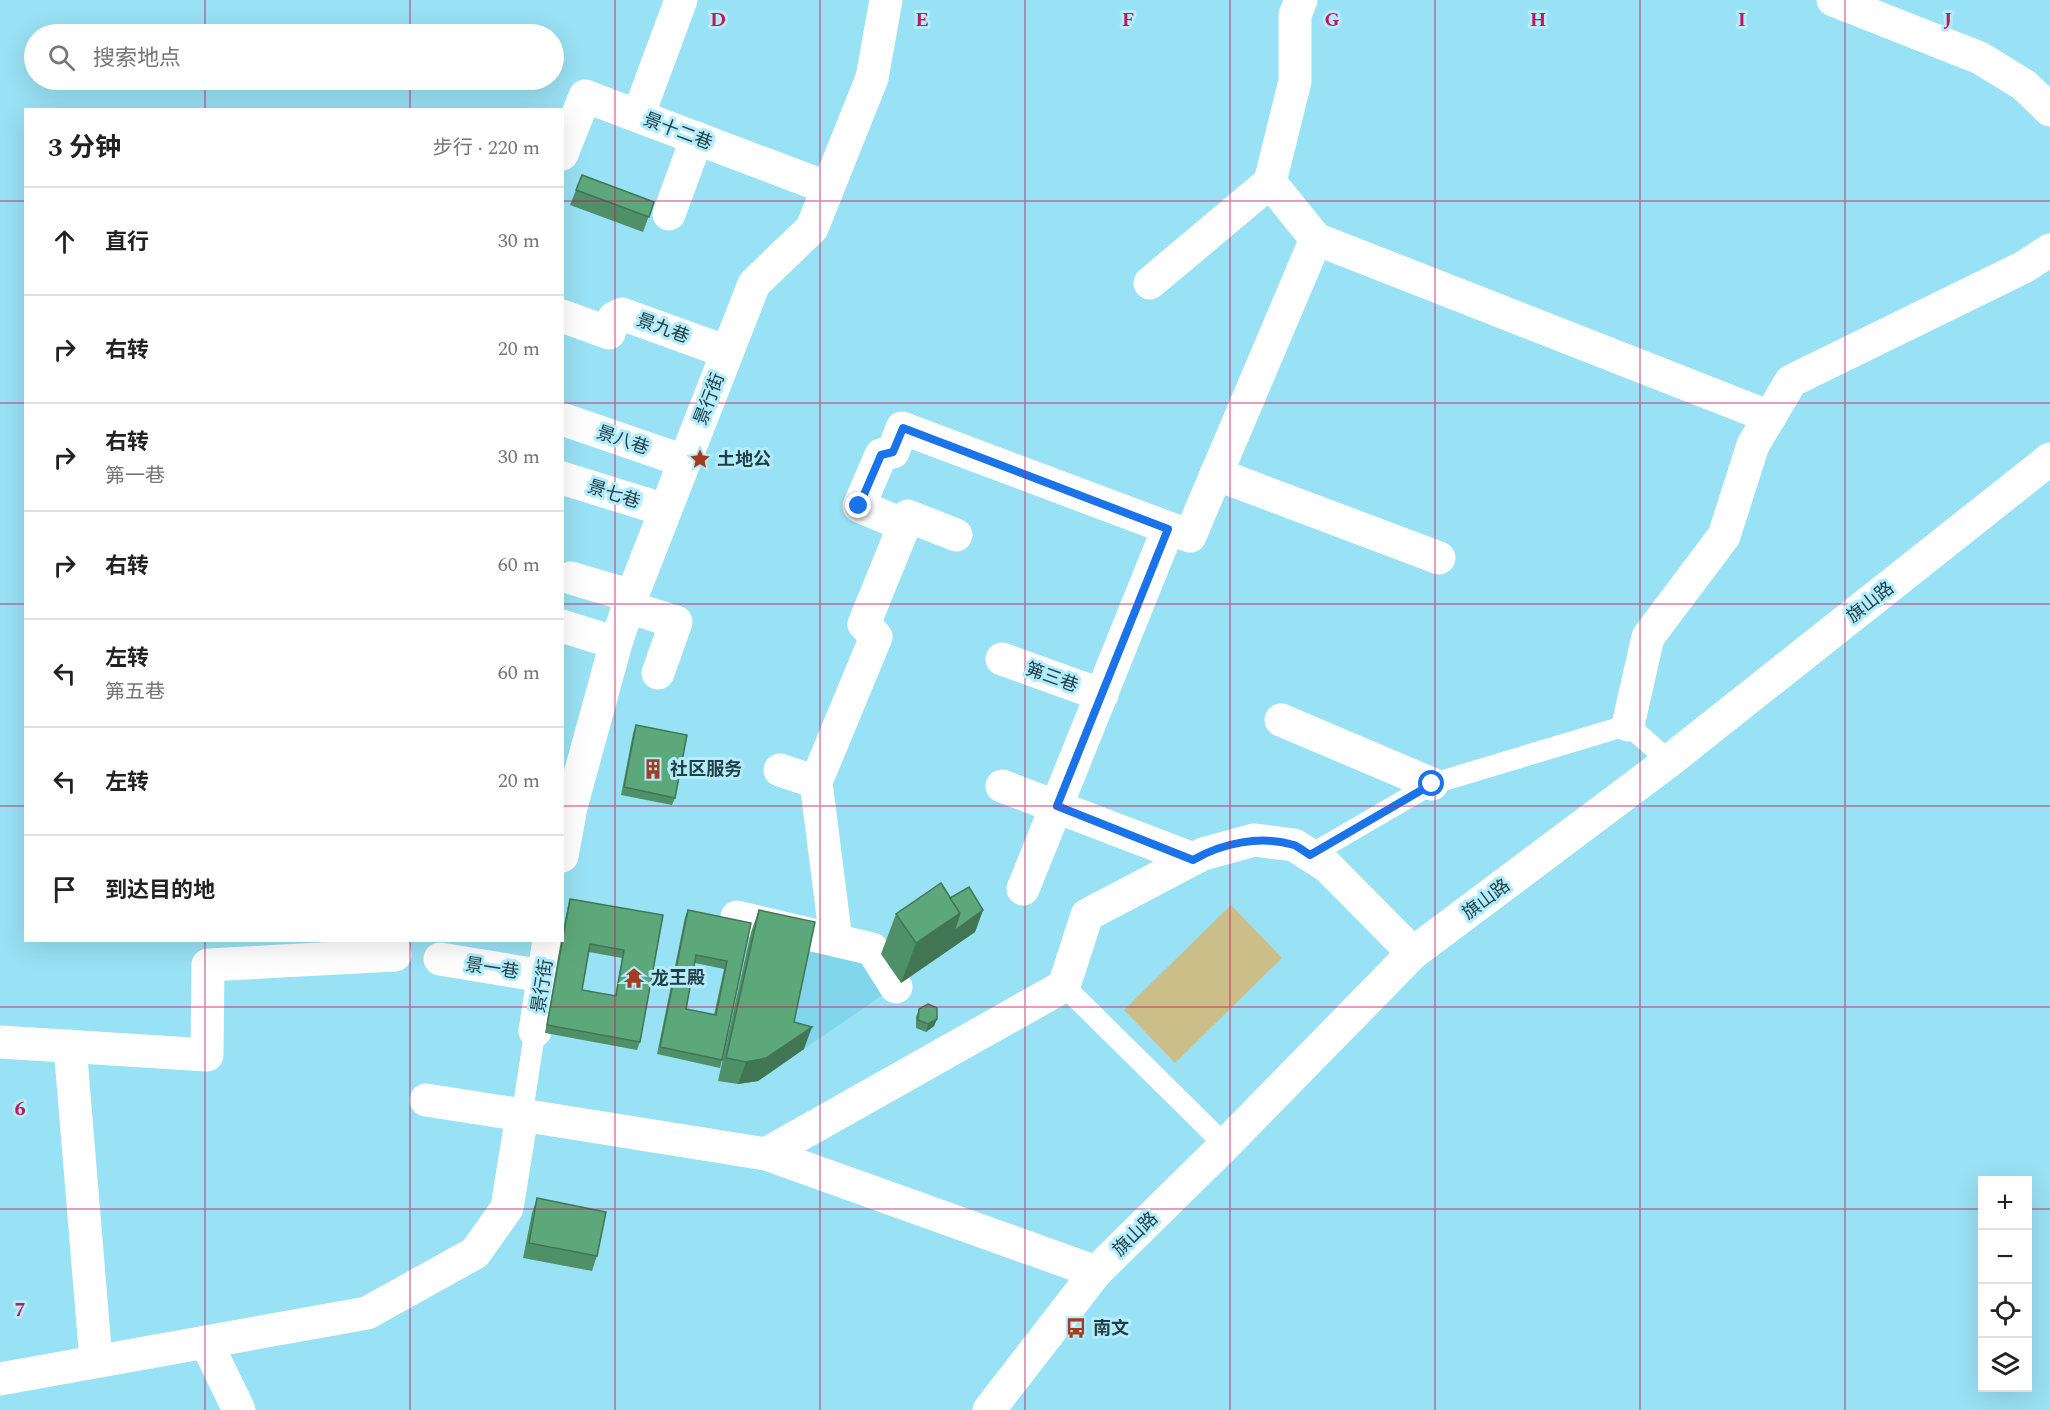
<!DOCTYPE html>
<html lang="zh">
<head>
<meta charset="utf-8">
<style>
	:root { --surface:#fff; --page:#f2f2f2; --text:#222; --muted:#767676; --line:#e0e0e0 }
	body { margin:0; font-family:Spectral,"Noto Sans SC",serif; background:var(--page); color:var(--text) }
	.controls { position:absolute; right:18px; bottom:18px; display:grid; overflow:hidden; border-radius:0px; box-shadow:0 6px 24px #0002 }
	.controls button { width:54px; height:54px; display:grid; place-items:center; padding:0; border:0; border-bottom:2px solid var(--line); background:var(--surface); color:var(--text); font:30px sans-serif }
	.stop { position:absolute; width:18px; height:18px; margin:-14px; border:4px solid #1a73e8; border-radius:50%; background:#fff }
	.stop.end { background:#1a73e8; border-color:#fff; box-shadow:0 2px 6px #0008 }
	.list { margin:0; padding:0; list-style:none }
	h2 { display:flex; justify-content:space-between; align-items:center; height:78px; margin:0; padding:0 24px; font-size:26px }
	h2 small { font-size:20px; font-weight:400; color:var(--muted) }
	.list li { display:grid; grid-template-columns:39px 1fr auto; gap:18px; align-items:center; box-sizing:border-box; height:108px; padding:0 24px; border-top:2px solid var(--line) }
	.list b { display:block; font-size:22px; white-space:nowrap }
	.list p { margin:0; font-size:20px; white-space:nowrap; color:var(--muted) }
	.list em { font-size:20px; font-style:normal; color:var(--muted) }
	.icon { flex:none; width:33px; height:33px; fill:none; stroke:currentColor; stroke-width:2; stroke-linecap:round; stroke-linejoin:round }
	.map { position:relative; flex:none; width:2050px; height:1410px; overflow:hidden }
	.search { position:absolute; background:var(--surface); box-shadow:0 6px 24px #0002; left:24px; top:24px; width:540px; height:66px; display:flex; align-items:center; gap:15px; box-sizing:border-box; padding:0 21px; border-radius:33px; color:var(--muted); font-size:22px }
	.panel { position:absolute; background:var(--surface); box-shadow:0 6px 24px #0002; left:24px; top:108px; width:540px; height:834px; border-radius:0px }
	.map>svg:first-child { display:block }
</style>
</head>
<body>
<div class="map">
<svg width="2050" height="1410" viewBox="0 0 2050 1410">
	<rect width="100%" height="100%" fill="#99e1f4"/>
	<path fill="#82d6eb" d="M 807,944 L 869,958 L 890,990 L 804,1049 L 785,1044 Z"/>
	<path fill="#ccbe88" d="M 1231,905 L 1282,958 L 1175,1063 L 1124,1010 Z"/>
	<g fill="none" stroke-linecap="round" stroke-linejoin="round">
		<g stroke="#fff" stroke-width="21">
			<path d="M 1310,855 L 1432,784 L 1628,725 L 1669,761"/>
			<path d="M 1064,986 L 1225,1145"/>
			<path d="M 522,1115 L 535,1031"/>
		</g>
		<g stroke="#fff" stroke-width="33">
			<path d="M 1301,0 L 1295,15 L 1295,81 L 1270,182 L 1316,239 L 1770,417"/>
			<path d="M 1833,0 L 1980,58 L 2024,85 L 2050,110"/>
			<path d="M 638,116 L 681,0"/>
			<path d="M 562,154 L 585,96 L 828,188"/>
			<path d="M 669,214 L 697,138"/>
			<path d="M 1150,283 L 1270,182"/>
			<path d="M 562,316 L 609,333 L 614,318 L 622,314 L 727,352"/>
			<path d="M 562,419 L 684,461"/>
			<path d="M 1216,474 L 1439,558"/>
			<path d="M 562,478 L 665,510"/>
			<path d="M 904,525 L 859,506 L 881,455 L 893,452 L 902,428 L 1190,536 L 1316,239"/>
			<path d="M 571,578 L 632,596"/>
			<path d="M 628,607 L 676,622 L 658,673"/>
			<path d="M 562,626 L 616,643"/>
			<path d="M 1002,659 L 1102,695"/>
			<path d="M 1281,720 L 1432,784"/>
			<path d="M 1628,725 L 1648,637 L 1724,536 L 1753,445 L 1791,381 L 2024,267 L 2050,250"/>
			<path d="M 780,770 L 816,782"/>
			<path d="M 1002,786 L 1193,859"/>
			<path d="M 562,856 L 571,807 L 616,643 L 632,596 L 754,284 L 812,228 L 872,78 L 886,0"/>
			<path d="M 1023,889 L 1168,529"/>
			<path d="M 737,917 L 872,949 L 896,987"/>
			<path d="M 836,940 L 816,782 L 876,637 L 864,624 L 908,516 L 956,535"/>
			<path d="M 440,959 L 543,976"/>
			<path d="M 535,1031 L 549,940"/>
			<path d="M 0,1042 L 207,1055 L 208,965 L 395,955 L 392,940"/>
			<path d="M 70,1046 L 96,1361"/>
			<path d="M 426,1100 L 522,1115"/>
			<path d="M 766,1154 L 1064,986 L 1087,915 L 1203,854 L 1254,840 L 1294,845 L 1327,866 L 1413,953"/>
			<path d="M 206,1342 L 239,1410"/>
			<path d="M 0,1379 L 367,1313 L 475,1253 L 507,1208 L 522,1115 L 766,1154 L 1096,1272"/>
		</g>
		<path stroke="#fff" stroke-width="33" d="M 989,1410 L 1096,1272 L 1225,1145 L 1413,953 L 1669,761 L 2050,459"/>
	</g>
	<g fill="#509069" fill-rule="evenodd">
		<path d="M 576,190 L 654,202 L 643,232 L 570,205 Z"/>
		<path d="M 636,725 L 675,798 L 672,805 L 621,795 L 633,733 Z"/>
		<path d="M 950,898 L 983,910 L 975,932 L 901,983 L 881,954 L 896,914 Z"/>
		<path d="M 570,899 L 663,915 L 640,1042 L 637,1050 L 545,1033 L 561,940 L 562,940 L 562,934 L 568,906 ZM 589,952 L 622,958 L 615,996 L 582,990 Z"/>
		<path d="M 688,910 L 751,923 L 722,1060 L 720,1068 L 657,1054 L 685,917 ZM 695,963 L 724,969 L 714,1015 L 686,1009 Z"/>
		<path d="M 759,910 L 794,1022 L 804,1049 L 758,1081 L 738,1084 L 718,1081 L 751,932 Z"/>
		<path d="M 919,1009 L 937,1019 L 934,1026 L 926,1032 L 916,1028 L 916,1017 Z"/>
		<path d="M 537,1198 L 597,1256 L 592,1271 L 523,1258 L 532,1213 Z"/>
	</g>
	<g fill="#417655">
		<path d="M 983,910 L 975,932 L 901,983 L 916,943 L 960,913 Z"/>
		<path d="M 937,1019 L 934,1026 L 926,1032 L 928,1024 Z"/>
		<path d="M 812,1027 L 804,1049 L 758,1081 L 738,1084 L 746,1062 Z"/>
	</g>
	<g fill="#5da87a" stroke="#417655" stroke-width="1.5" fill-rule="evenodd">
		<path d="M 582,175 L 654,202 L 649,217 L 576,190 Z"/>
		<path d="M 636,725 L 687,735 L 675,798 L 624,787 Z"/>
		<path d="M 941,883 L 960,913 L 916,943 L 896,914 Z"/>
		<path d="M 969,887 L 983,910 L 954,931 L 960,913 L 950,898 Z"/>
		<path d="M 570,899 L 663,915 L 640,1042 L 547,1025 ZM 590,944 L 624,950 L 616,996 L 582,990 Z"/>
		<path d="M 688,910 L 751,923 L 722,1060 L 660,1047 ZM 696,955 L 727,961 L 716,1015 L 686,1009 Z"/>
		<path d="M 759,910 L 815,922 L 794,1022 L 812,1027 L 766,1058 L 746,1062 L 726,1058 Z"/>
		<path d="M 928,1004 L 937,1008 L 937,1019 L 928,1024 L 918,1020 L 919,1009 Z"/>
		<path d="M 537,1198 L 606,1212 L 597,1256 L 529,1243 Z"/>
	</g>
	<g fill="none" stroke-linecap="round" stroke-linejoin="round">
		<path stroke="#1a73e8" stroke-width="8" d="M 859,506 L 881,455 L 893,452 L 903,428 L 1168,529 L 1057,806 L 1193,860 C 1222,843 1261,835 1294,845 C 1299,847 1305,852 1310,855 L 1432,784"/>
	</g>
	<path fill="none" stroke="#c2185b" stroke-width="1.5" stroke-opacity="0.55" d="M 205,0 L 205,34M 410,0 L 410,34M 615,0 L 615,1410M 820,0 L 820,1410M 1025,0 L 1025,1410M 1230,0 L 1230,1410M 1435,0 L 1435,1410M 1640,0 L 1640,1410M 1845,0 L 1845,1410M 205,80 L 205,110M 410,80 L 410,110M 0,201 L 26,201M 562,201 L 2050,201M 0,403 L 26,403M 562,403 L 2050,403M 0,604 L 26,604M 562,604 L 2050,604M 0,806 L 26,806M 562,806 L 2050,806M 205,940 L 205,1410M 410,940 L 410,1410M 0,1007 L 2050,1007M 0,1209 L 1982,1209M 2028,1209 L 2050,1209"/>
	<defs>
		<g id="sight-bare" transform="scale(1.62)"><path d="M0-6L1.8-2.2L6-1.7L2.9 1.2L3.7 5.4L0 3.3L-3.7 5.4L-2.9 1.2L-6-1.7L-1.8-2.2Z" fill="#a53c21" stroke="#b3ecfb" stroke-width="2.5" paint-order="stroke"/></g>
		<g id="building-bare" transform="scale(1.62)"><path d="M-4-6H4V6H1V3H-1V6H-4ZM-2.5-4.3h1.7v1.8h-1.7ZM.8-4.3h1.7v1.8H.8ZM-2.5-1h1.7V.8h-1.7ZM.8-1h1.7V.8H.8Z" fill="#a53c21" stroke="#b3ecfb" stroke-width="2.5" paint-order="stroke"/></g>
		<g id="temple-bare" transform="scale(1.62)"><path d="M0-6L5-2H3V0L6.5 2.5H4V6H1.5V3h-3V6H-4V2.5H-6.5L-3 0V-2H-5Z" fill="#a53c21" stroke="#b3ecfb" stroke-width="2.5" paint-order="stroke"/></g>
		<g id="bus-bare" transform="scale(1.62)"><path d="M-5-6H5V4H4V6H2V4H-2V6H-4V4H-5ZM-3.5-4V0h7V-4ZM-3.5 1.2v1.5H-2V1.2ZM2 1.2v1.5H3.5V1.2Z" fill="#a53c21" stroke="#b3ecfb" stroke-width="2.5" paint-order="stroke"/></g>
	</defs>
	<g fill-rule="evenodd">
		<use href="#sight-bare" x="700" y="459"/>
		<use href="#building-bare" x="653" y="769"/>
		<use href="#temple-bare" x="634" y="978"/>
		<use href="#bus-bare" x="1076" y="1328"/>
	</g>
	<g text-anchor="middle" stroke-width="6" stroke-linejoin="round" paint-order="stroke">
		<g font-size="18" fill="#203e46" stroke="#b3ecfb">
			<text transform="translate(678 131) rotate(21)" y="6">景十二巷</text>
			<text transform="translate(663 328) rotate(20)" y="6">景九巷</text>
			<text transform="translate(709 399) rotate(-69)" y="6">景行街</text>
			<text transform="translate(623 440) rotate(19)" y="6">景八巷</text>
			<text transform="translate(614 494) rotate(18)" y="6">景七巷</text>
			<text transform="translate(1870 602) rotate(-38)" y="6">旗山路</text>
			<text transform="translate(1052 677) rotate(20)" y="6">笰三巷</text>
			<text transform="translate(1486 899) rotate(-37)" y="6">旗山路</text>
			<text transform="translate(492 968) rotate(9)" y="6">景一巷</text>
			<text transform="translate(542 986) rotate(-81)" y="6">景行街</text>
			<text transform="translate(1135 1234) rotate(-44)" y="6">旗山路</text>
		</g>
		<g font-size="18" font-weight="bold" fill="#203e46" stroke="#b3ecfb" text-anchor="start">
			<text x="717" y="465">土地公</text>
			<text x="670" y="775">社区服务</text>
			<text x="651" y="984">龙王殿</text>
			<text x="1093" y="1334">南文</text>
		</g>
	</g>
	<g font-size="20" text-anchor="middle" font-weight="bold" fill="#c2185b" stroke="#b3ecfb" stroke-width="6" stroke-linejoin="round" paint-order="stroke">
		<text x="718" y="26">D</text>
		<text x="922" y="26">E</text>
		<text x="1128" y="26">F</text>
		<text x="1332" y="26">G</text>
		<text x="1538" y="26">H</text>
		<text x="1742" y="26">I</text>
		<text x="1948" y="26">J</text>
		<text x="20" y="1115">6</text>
		<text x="20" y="1316">7</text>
	</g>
</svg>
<div class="controls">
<button>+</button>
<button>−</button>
<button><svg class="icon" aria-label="locate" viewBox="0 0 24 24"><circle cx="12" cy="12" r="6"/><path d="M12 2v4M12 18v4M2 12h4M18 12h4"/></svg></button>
<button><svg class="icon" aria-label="layers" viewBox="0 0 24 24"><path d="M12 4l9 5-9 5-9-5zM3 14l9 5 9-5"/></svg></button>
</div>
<div class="stop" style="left:1432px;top:784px"></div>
<div class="stop end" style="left:859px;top:506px"></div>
<div class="search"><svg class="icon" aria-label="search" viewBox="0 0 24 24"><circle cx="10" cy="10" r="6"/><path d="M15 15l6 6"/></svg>搜索地点</div>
<section class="panel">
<h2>3 分钟<small>步行 · 220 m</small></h2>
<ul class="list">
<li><svg class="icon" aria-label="ahead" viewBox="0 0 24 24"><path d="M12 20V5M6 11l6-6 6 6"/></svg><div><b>直行</b></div><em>30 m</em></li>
<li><svg class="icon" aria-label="right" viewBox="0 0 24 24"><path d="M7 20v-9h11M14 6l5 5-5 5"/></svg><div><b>右转</b></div><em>20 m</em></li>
<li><svg class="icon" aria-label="right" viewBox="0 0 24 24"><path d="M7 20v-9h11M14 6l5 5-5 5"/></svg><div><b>右转</b><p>笰一巷</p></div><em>30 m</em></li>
<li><svg class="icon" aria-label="right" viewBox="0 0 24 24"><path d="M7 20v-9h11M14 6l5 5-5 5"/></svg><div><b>右转</b></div><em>60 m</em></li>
<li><svg class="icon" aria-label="left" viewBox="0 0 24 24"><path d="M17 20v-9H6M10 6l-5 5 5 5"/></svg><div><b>左转</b><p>笰五巷</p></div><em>60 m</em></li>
<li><svg class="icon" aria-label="left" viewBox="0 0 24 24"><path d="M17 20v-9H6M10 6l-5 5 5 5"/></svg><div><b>左转</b></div><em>20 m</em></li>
<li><svg class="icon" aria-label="arrive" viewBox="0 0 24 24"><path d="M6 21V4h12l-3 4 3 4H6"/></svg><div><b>到达目的地</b></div></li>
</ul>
</section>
</div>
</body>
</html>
